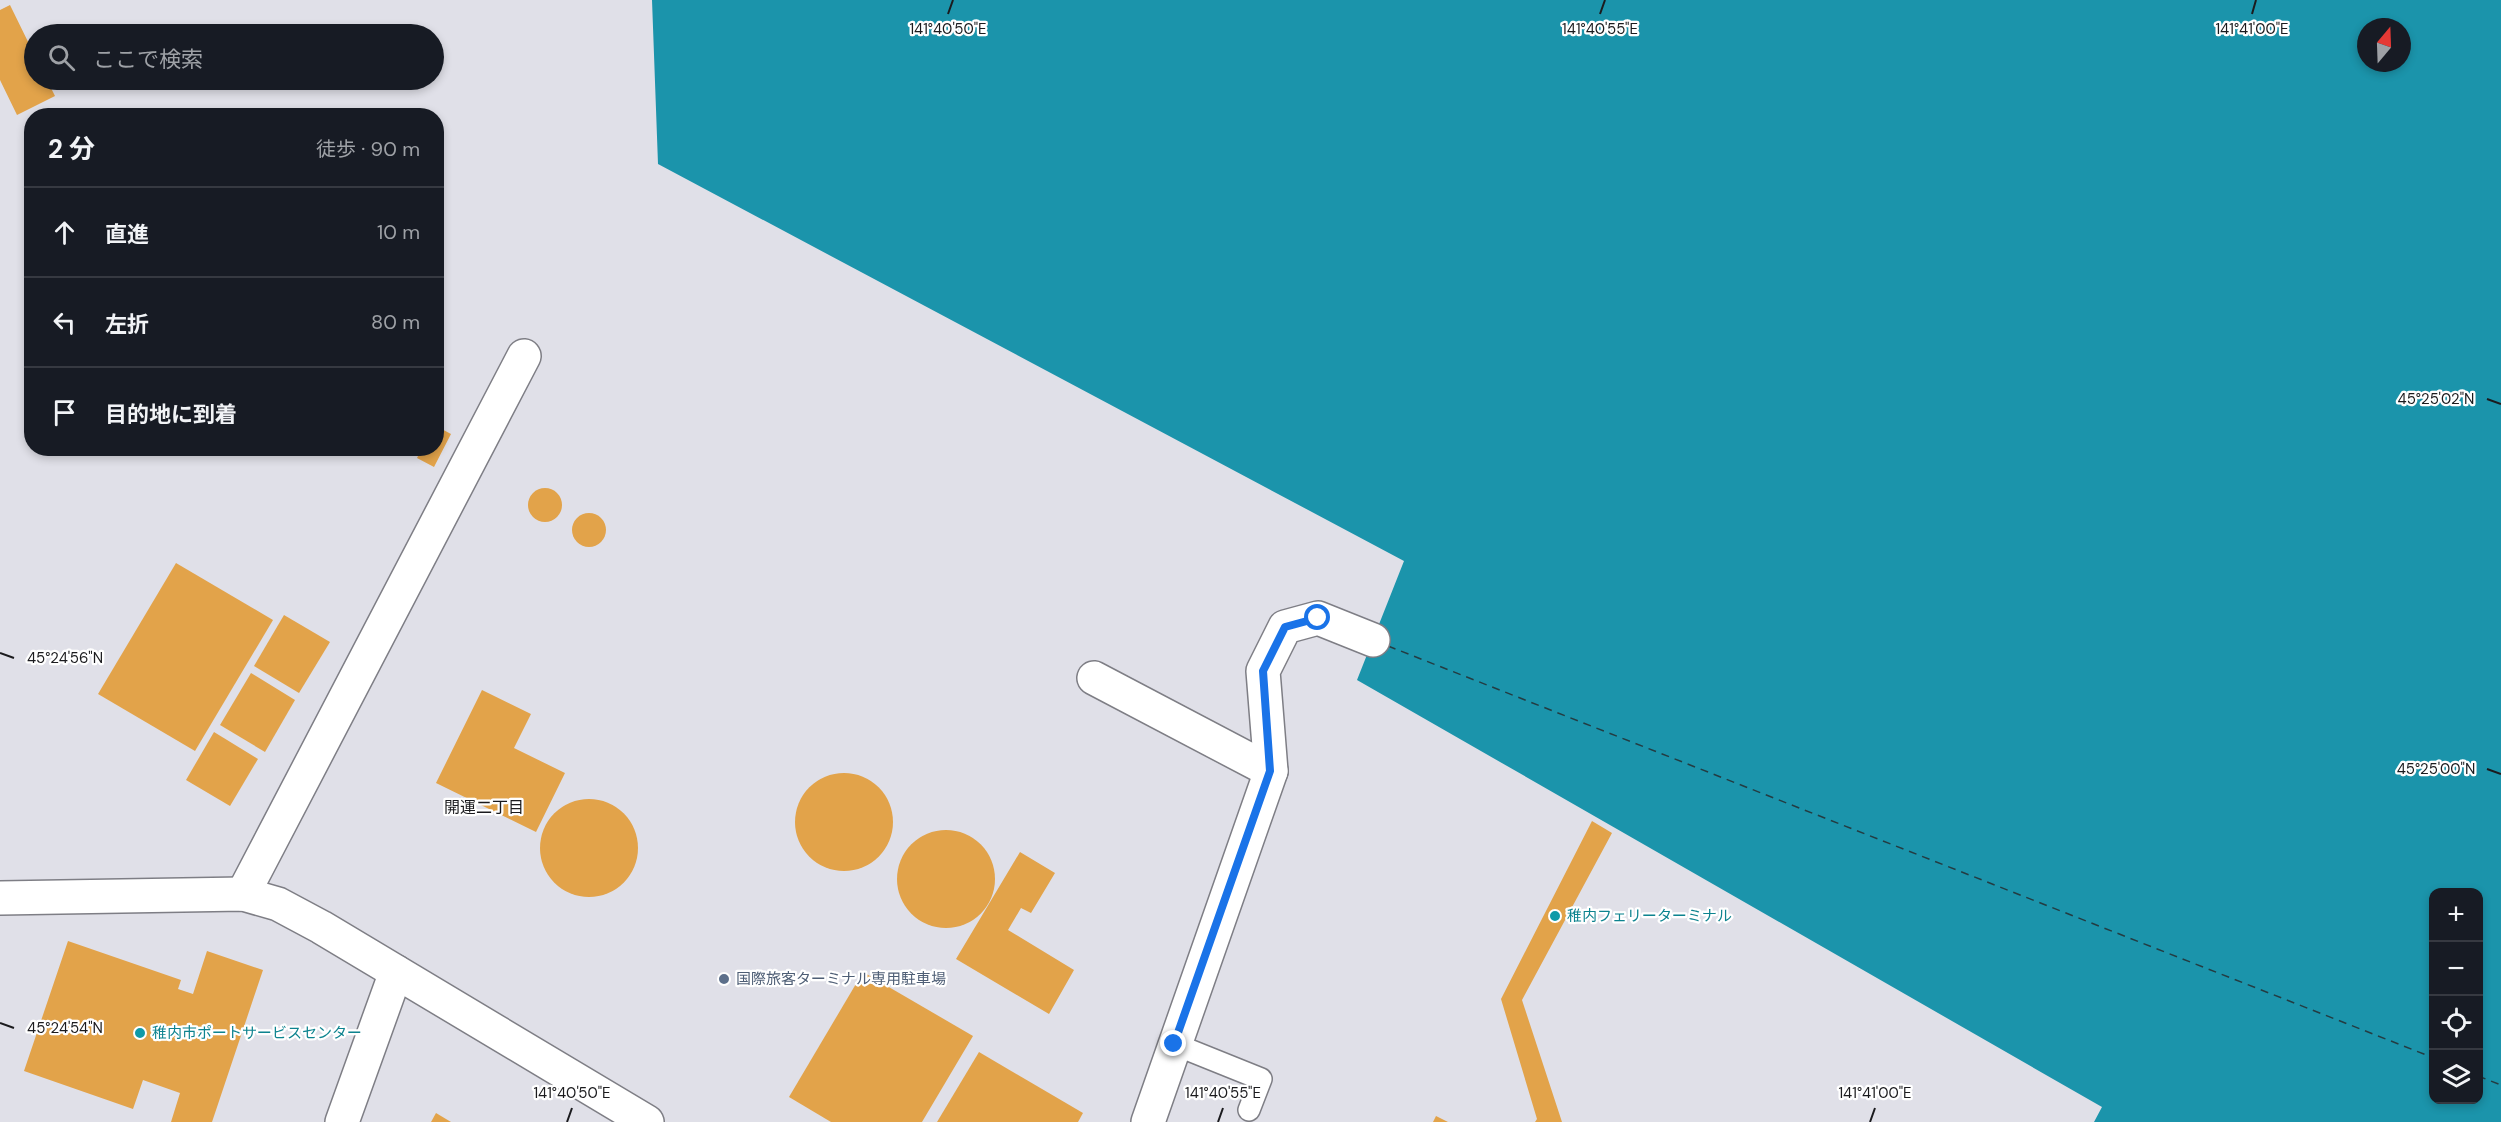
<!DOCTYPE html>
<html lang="ja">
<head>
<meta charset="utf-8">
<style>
	:root { --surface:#171b24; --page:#242831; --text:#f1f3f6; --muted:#9ea1a6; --line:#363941 }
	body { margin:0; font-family:"DM Sans","Noto Sans JP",sans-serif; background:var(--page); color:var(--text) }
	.controls { position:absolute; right:18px; bottom:18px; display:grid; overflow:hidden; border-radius:12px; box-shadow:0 3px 9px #0003 }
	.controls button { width:54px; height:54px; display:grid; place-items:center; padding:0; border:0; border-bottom:2px solid var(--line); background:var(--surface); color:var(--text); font:30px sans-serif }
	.compass { position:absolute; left:2357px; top:18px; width:54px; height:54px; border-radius:50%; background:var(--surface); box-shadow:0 3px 9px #0003; rotate:19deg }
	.stop { position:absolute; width:18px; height:18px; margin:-14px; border:4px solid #1a73e8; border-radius:50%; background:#fff }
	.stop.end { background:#1a73e8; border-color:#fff; box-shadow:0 2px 6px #0008 }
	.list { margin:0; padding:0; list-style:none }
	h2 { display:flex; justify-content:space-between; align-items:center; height:78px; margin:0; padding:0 24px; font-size:26px }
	h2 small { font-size:20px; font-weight:400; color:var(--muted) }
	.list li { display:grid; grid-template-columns:39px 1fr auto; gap:18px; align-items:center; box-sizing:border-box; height:90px; padding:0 24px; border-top:2px solid var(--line) }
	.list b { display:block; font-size:22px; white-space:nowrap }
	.list em { font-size:20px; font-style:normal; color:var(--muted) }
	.icon { flex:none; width:33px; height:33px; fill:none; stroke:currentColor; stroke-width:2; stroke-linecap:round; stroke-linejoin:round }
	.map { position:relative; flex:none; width:2501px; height:1122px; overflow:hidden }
	.search { position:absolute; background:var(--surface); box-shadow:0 3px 9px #0003; left:24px; top:24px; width:420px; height:66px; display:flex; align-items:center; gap:15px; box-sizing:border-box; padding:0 21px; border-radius:33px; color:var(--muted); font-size:22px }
	.panel { position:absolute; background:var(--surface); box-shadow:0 3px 9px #0003; left:24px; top:108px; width:420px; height:348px; border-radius:24px }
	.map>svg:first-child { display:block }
</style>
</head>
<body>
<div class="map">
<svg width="2501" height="1122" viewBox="0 0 2501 1122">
	<rect width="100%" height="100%" fill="#e0e0e8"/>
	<path fill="#1b94ab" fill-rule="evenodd" d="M 652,0 L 2501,0 L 2501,1122 L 2094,1122 L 2102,1107 L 1357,680 L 1404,561 L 658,164 ZM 2366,27 L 2402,27 L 2402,63 L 2366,63 ZM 2434,892 L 2478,892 L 2478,1100 L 2434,1100 Z"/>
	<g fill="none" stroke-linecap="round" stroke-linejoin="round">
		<g stroke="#243c42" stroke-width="1.5" stroke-dasharray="8 6" stroke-linecap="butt">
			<path d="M 1388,646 L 2434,1058"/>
			<path d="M 2478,1076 L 2501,1085"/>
		</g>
	</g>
	<g fill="#e2a34a">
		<path d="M 10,5 L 34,54 L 34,80 L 47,80 L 55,96 L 17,115 L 0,80 L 0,10 Z"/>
		<path d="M 436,426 L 451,434 L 434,467 L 417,458 L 422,448 L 436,448 Z"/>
		<circle cx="545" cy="505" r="17"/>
		<circle cx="589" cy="530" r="17"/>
		<path d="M 176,563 L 273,620 L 195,751 L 98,694 Z"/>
		<path d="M 284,615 L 330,642 L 299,693 L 254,666 Z"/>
		<path d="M 251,673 L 295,700 L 265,752 L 220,725 Z"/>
		<path d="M 482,690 L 531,714 L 514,748 L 565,773 L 536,832 L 436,783 Z"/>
		<path d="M 214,732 L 258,759 L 230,806 L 186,780 Z"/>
		<circle cx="844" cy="822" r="49"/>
		<circle cx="589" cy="848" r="49"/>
		<path d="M 1592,821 L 1612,833 L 1522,1000 L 1562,1122 L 1535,1122 L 1537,1119 L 1501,999 Z"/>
		<circle cx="946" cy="879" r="49"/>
		<path d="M 1020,852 L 1055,873 L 1031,913 L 1021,908 L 1008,930 L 1074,970 L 1049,1014 L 956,959 Z"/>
		<path d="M 68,941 L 181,980 L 178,989 L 193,994 L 207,951 L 263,970 L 212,1122 L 171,1122 L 180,1093 L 143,1080 L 133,1109 L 24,1071 Z"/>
		<path d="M 863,972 L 973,1036 L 922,1122 L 831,1122 L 789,1097 Z"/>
		<path d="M 979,1052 L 1083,1113 L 1078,1122 L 937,1122 Z"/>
		<path d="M 436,1113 L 451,1122 L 431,1122 Z"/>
		<path d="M 1436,1116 L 1448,1122 L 1433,1122 Z"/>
	</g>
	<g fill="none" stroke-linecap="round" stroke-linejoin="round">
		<g stroke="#7e7e85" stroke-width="24">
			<path id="lane" d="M 1174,1044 L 1261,1079 L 1249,1110"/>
		</g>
		<g stroke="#7e7e85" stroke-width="36">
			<g id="street">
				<path d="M 1094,678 L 1271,771"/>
				<path d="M 243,894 L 524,356"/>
				<path d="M 342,1122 L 396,972"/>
				<path d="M 1148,1122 L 1271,771 L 1263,671 L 1285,627 L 1318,618 L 1373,640"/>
			</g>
		</g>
		<g stroke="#7e7e85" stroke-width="36">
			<path id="secondary" d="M 0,898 L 243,894 L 278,904 L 321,927 L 647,1122"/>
		</g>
		<use href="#lane" stroke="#fff" stroke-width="21"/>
		<use href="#street" stroke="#fff" stroke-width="33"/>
		<use href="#secondary" stroke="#fff" stroke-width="33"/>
	</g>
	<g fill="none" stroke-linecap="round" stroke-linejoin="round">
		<path stroke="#1a73e8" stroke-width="8" d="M 1174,1044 L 1270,771 L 1263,671 L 1285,627 L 1318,618"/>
	</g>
	<path fill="none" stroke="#1b1b1e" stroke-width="2" d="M 948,14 L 953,0M 1600,14 L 1605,0M 2252,14 L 2256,0M 2487,399 L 2501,404M 0,653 L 14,658M 2487,769 L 2501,774M 0,1023 L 14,1028M 567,1122 L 572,1108M 1218,1122 L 1223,1108M 1870,1122 L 1875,1108"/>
	<g fill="#0f9aa8" stroke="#fff" stroke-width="2">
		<circle cx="1555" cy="916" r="6"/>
		<circle cx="140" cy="1033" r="6"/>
	</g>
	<circle fill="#5c6f8a" stroke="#fff" stroke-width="2" cx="724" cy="979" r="6"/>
	<g text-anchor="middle" stroke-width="4.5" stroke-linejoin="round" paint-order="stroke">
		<g font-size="15" fill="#0d838f" stroke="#fff" text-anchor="start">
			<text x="1567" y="921">稚内フェリーターミナル</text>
			<text x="152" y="1038">稚内市ポートサービスセンター</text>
		</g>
		<g font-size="15" fill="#4e5e75" stroke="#fff" text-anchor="start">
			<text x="736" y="984">国際旅客ターミナル専用駐車場</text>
		</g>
		<g font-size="16" fill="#1b1b1e" stroke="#fff">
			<text x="484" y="813">開運二丁目</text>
		</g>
	</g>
	<g font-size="15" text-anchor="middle" fill="#1b1b1e" stroke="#fff" stroke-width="4.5" stroke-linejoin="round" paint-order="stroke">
		<text x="948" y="34">141°40'50"E</text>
		<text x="2252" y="34">141°41'00"E</text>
		<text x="1600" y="34">141°40'55"E</text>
		<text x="2436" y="404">45°25'02"N</text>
		<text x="65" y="663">45°24'56"N</text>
		<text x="2436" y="774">45°25'00"N</text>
		<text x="65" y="1033">45°24'54"N</text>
		<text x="572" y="1098">141°40'50"E</text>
		<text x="1223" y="1098">141°40'55"E</text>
		<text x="1875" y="1098">141°41'00"E</text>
	</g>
</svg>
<div class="controls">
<button>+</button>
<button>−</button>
<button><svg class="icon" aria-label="locate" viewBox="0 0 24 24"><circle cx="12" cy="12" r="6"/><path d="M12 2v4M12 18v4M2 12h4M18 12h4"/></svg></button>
<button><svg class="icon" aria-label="layers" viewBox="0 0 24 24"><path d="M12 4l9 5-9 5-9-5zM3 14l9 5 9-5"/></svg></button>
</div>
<svg class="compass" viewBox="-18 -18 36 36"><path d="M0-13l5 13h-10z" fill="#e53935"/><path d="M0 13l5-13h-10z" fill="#9ea1a6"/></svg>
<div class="stop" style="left:1318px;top:618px"></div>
<div class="stop end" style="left:1174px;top:1044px"></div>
<div class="search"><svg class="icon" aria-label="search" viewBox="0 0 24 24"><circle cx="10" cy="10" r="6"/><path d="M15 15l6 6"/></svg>ここで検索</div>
<section class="panel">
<h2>2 分<small>徒歩 · 90 m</small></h2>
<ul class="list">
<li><svg class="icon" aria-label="ahead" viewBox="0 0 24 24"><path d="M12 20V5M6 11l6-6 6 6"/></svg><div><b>直進</b></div><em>10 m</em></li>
<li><svg class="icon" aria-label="left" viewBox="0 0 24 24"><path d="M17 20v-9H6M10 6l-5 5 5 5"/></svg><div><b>左折</b></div><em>80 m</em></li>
<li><svg class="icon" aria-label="arrive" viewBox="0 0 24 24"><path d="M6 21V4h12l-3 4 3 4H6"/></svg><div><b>目的地に到着</b></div></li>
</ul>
</section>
</div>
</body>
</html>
